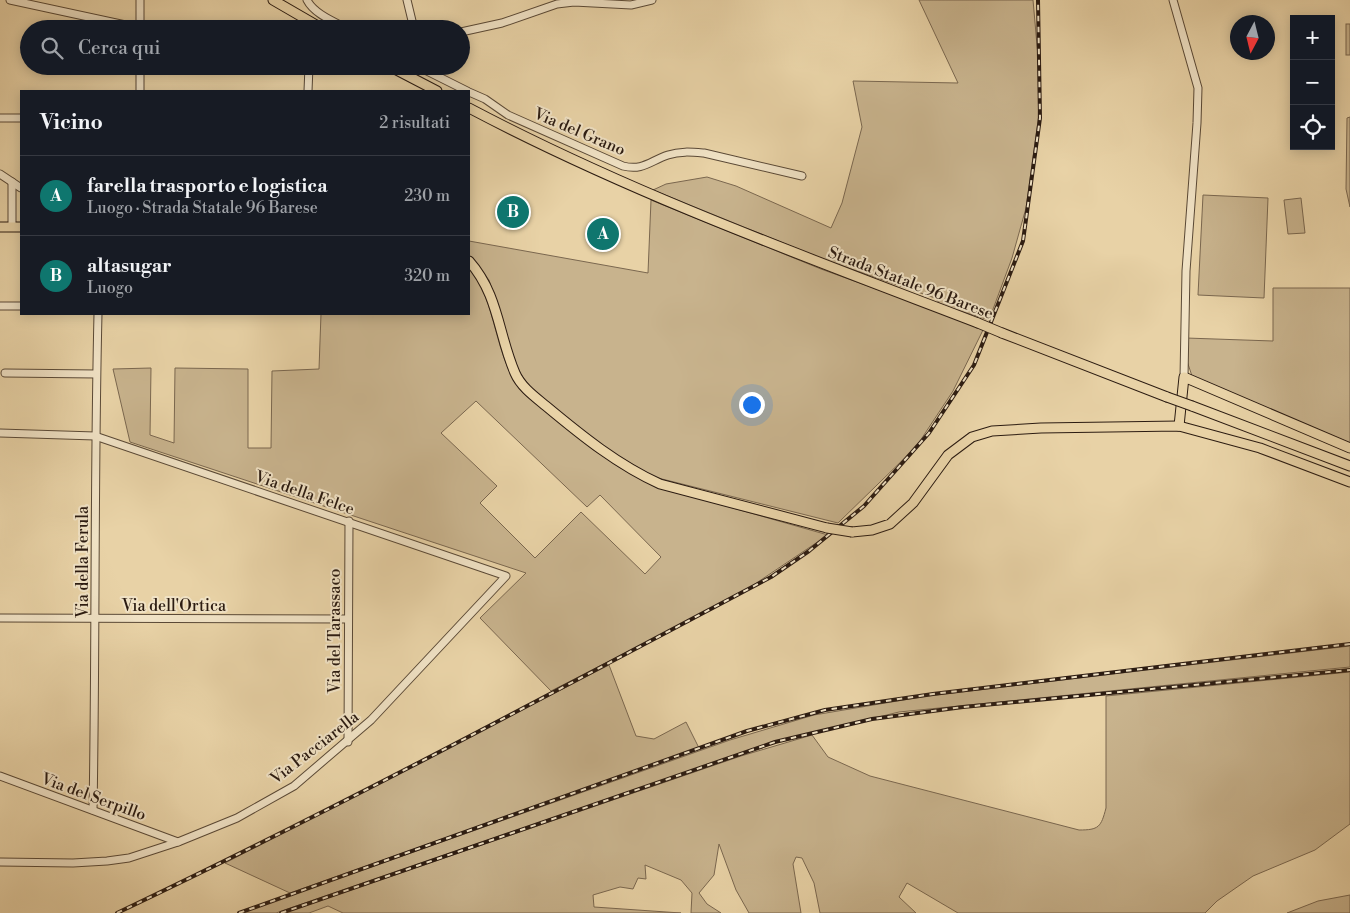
<!DOCTYPE html>
<html lang="it">
<head>
<meta charset="utf-8">
<style>
	:root { --surface:#171b24; --page:#242831; --text:#f1f3f6; --muted:#9ea1a6; --line:#363941; --accent:#0f766e }
	body { margin:0; font-family:"Libre Bodoni",serif; background:var(--page); color:var(--text) }
	.controls { position:absolute; right:15px; top:15px; display:grid; overflow:hidden; border-radius:0px; box-shadow:0 2px 12px #0003 }
	.controls button { width:45px; height:45px; display:grid; place-items:center; padding:0; border:0; border-bottom:1px solid var(--line); background:var(--surface); color:var(--text); font:25px sans-serif }
	.compass { position:absolute; left:1230px; top:15px; width:45px; height:45px; border-radius:50%; background:var(--surface); box-shadow:0 2px 12px #0003; rotate:187deg }
	.you { position:absolute; left:751px; top:404px; width:18px; height:18px; margin:-12px; border:4px solid #fff; border-radius:50%; background:#1a73e8; box-shadow:0 0 0 8px #1a73e833 }
	.badge { display:grid; place-items:center; width:32px; height:32px; border-radius:50%; background:var(--accent); color:#fff; font-size:16px; font-weight:700 }
	.pin { position:absolute; translate:-50% -50%; border:2px solid #fff; box-shadow:0 1px 5px #0006 }
	.list { margin:0; padding:0; list-style:none }
	h2 { display:flex; justify-content:space-between; align-items:center; height:65px; margin:0; padding:0 20px; font-size:21px }
	h2 small { font-size:16px; font-weight:400; color:var(--muted) }
	.list li { display:grid; grid-template-columns:32px 1fr auto; gap:15px; align-items:center; box-sizing:border-box; height:80px; padding:0 20px; border-top:1px solid var(--line) }
	.list b { display:block; font-size:19px; white-space:nowrap }
	.list p { margin:0; font-size:16px; white-space:nowrap; color:var(--muted) }
	.list em { font-size:16px; font-style:normal; color:var(--muted) }
	.icon { flex:none; width:28px; height:28px; fill:none; stroke:currentColor; stroke-width:2; stroke-linecap:round; stroke-linejoin:round }
	.map { position:relative; flex:none; width:1350px; height:913px; overflow:hidden }
	.search { position:absolute; background:var(--surface); box-shadow:0 2px 12px #0003; left:20px; top:20px; width:450px; height:55px; display:flex; align-items:center; gap:12px; box-sizing:border-box; padding:0 18px; border-radius:28px; color:var(--muted); font-size:19px }
	.panel { position:absolute; background:var(--surface); box-shadow:0 2px 12px #0003; left:20px; top:90px; width:450px; height:225px; border-radius:0px }
	.map>svg:first-child { display:block }
</style>
</head>
<body>
<div class="map">
<svg width="1350" height="913" viewBox="0 0 1350 913">
	<rect width="100%" height="100%" fill="#e8d2a6"/>
	<filter id="stains"><feTurbulence type="fractalNoise" baseFrequency=".004" numOctaves="4"/><feColorMatrix values="0 0 0 0 .2 0 0 0 0 .09 0 0 0 0 .02 0 0 0 .5 -.17"/></filter>
	<radialGradient id="worn" r=".72"><stop offset=".6" stop-color="#630" stop-opacity="0"/><stop offset="1" stop-color="#630" stop-opacity=".3"/></radialGradient>
	<g fill="#c8b38d" stroke="#7a674f" fill-rule="evenodd">
		<path d="M 919,0 L 1033,0 L 1040,79 L 1038,121 L 1026,208 L 1012,258 L 989,320 L 941,305 L 935,298 L 825,260 L 653,190 L 666,184 L 707,177 L 736,186 L 831,228 L 842,203 L 862,127 L 853,81 L 958,83 Z"/>
		<rect x="1346" y="24" width="4" height="31"/>
		<path d="M 1350,117 L 1350,207 L 1346,189 L 1347,118 Z"/>
		<path d="M 1203,195 L 1268,198 L 1264,298 L 1198,295 Z"/>
		<path d="M 1301,198 L 1305,233 L 1288,234 L 1284,200 Z"/>
		<path d="M 651,200 L 821,269 L 984,328 L 953,391 L 916,447 L 838,523 L 654,477 L 598,444 L 539,395 L 528,384 L 517,369 L 489,280 L 469,256 L 469,241 L 648,273 Z"/>
		<path d="M 469,267 C 498,303 493,357 523,393 L 594,450 L 619,467 L 659,487 L 828,535 L 740,594 L 551,691 L 480,618 L 526,573 L 130,442 L 113,369 L 151,368 L 150,435 L 174,443 L 175,368 L 248,369 L 248,448 L 271,448 L 272,371 L 319,369 L 321,314 L 469,314 ZM 476,401 L 587,507 L 600,495 L 661,557 L 645,574 L 581,512 L 535,558 L 480,503 L 497,486 L 441,433 Z"/>
		<path d="M 1273,288 L 1350,288 L 1350,443 L 1192,376 L 1186,358 L 1186,338 L 1273,341 Z"/>
		<path d="M 1350,646 L 1350,667 L 899,712 L 767,744 L 276,913 L 241,913 L 730,740 L 814,715 L 927,696 Z"/>
		<path d="M 609,665 L 636,736 L 654,739 L 686,722 L 699,748 L 290,893 L 225,863 Z"/>
		<path d="M 1350,672 L 1350,824 L 1315,850 L 1253,876 L 1217,901 L 1205,913 L 958,913 L 907,883 L 899,897 L 916,913 L 820,913 L 814,883 L 802,858 L 796,857 L 793,864 L 801,913 L 749,913 L 736,890 L 719,844 L 714,875 L 699,893 L 707,904 L 721,913 L 691,913 L 692,893 L 681,880 L 645,865 L 646,879 L 638,878 L 633,889 L 620,887 L 593,895 L 594,907 L 681,913 L 343,913 L 328,906 L 309,913 L 284,913 L 741,756 L 812,735 L 828,757 L 870,776 L 1079,830 C 1099,830 1101,827 1106,808 L 1106,696 Z"/>
		<path d="M 1350,895 L 1350,913 L 1287,913 L 1318,901 Z"/>
	</g>
	<g fill="none" stroke-linecap="round" stroke-linejoin="round">
		<g stroke="#5a4936" stroke-width="9">
			<g id="minor">
				<path d="M 10,0 L 144,29"/>
				<path d="M 307,0 C 314,14 335,22 348,29"/>
				<path d="M 407,0 L 414,29"/>
				<path d="M 1173,0 L 1198,88 L 1197,123 L 1186,271 L 1184,377"/>
				<path d="M 140,29 L 140,0"/>
				<path d="M 461,32 L 502,23 L 557,4 L 574,2 L 631,5 L 652,0"/>
				<path d="M 417,66 L 467,91"/>
				<path d="M 140,91 L 140,66"/>
				<path d="M 308,91 L 309,66"/>
				<path d="M 469,92 L 485,99 L 508,115 L 623,166 C 643,171 650,161 668,155 C 680,151 691,152 704,153 L 802,176"/>
				<path d="M 0,118 L 21,118"/>
				<path d="M 0,174 L 21,188"/>
				<path d="M 12,227 L 12,182"/>
				<path d="M 0,306 L 21,306"/>
				<path d="M 5,373 L 96,374"/>
				<path d="M 0,433 L 95,436 L 506,576 L 371,720 L 294,786 L 237,818 L 178,842 L 129,858 L 107,861 L 73,863 L 0,862"/>
				<path d="M 0,618 L 348,619"/>
				<path d="M 348,742 L 349,521"/>
				<path d="M 0,776 L 178,842"/>
				<path d="M 93,810 C 96,644 94,479 98,314"/>
			</g>
		</g>
		<g stroke="#2b1b11" stroke-width="11">
			<g id="major">
				<path d="M 273,0 L 323,29"/>
				<path d="M 389,66 L 437,91"/>
				<path d="M 469,108 C 632,194 806,257 978,323"/>
				<path d="M 0,227 L 21,227"/>
				<path d="M 469,261 C 499,295 498,334 515,373 C 521,387 535,397 546,406 C 582,436 618,465 660,484 L 827,528"/>
				<path d="M 1002,333 L 1167,397"/>
				<path d="M 1192,406 L 1350,466"/>
				<path d="M 1179,426 L 1184,377 L 1350,448"/>
				<path d="M 852,532 L 872,530 L 890,524 L 913,503 L 948,455 L 972,437 L 992,431 L 1041,428 L 1179,426 L 1260,448 L 1350,482"/>
			</g>
		</g>
		<use href="#minor" stroke="#f0e2c5" stroke-width="7"/>
		<use href="#major" stroke="#e8d2a6" stroke-width="9"/>
		<g stroke="#2b1b11" stroke-width="4">
			<g id="rail">
				<path d="M 117,913 C 338,808 554,692 771,577 L 809,551 L 864,506 L 929,433 L 974,365 L 1023,241 L 1040,118 L 1038,0"/>
				<path d="M 239,913 L 747,731 L 825,710 L 933,694 L 1350,644"/>
				<path d="M 281,913 L 775,742 L 872,719 L 963,707 L 1350,670"/>
			</g>
		</g>
		<use href="#rail" stroke="#f0e2c5" stroke-width="2" stroke-dasharray="5.5" stroke-linecap="butt"/>
		<g stroke="#2b1b11" stroke-width="11" stroke-linecap="butt">
			<g id="major-bridge">
				<path d="M 978,323 L 1002,333"/>
				<path d="M 1167,397 L 1192,406"/>
				<path d="M 827,528 L 852,532"/>
			</g>
		</g>
		<use href="#major-bridge" stroke="#e8d2a6" stroke-width="9"/>
	</g>
	<g text-anchor="middle" stroke-width="4" stroke-linejoin="round" paint-order="stroke">
		<g font-size="16" fill="#2b1b11" stroke="#f0e2c5">
			<text transform="translate(580 131) rotate(23)" y="6">Via del Grano</text>
			<text transform="translate(911 282) rotate(21)" y="6">Strada Statale 96 Barese</text>
			<text transform="translate(305 492) rotate(19)" y="6">Via della Felce</text>
			<text transform="translate(82 562) rotate(-90)" y="6">Via della Ferula</text>
			<text x="174" y="611">Via dell'Ortica</text>
			<text transform="translate(334 631) rotate(-90)" y="6">Via del Tarassaco</text>
			<text transform="translate(314 747) rotate(-38)" y="6">Via Pacciarella</text>
			<text transform="translate(94 796) rotate(20)" y="6">Via del Serpillo</text>
		</g>
	</g>
	<rect width="100%" height="100%" filter="url(#stains)"/>
	<rect width="100%" height="100%" fill="url(#worn)"/>
</svg>
<div class="controls">
<button>+</button>
<button>−</button>
<button><svg class="icon" aria-label="locate" viewBox="0 0 24 24"><circle cx="12" cy="12" r="6"/><path d="M12 2v4M12 18v4M2 12h4M18 12h4"/></svg></button>
</div>
<svg class="compass" viewBox="-18 -18 36 36"><path d="M0-13l5 13h-10z" fill="#e53935"/><path d="M0 13l5-13h-10z" fill="#9ea1a6"/></svg>
<div class="you"></div>
<div class="pin badge" style="left:603px;top:234px">A</div>
<div class="pin badge" style="left:513px;top:212px">B</div>
<div class="search"><svg class="icon" aria-label="search" viewBox="0 0 24 24"><circle cx="10" cy="10" r="6"/><path d="M15 15l6 6"/></svg>Cerca qui</div>
<section class="panel">
<h2>Vicino<small>2 risultati</small></h2>
<ul class="list">
<li><span class="badge">A</span><div><b>farella trasporto e logistica</b><p>Luogo · Strada Statale 96 Barese</p></div><em>230 m</em></li>
<li><span class="badge">B</span><div><b>altasugar</b><p>Luogo</p></div><em>320 m</em></li>
</ul>
</section>
</div>
</body>
</html>
